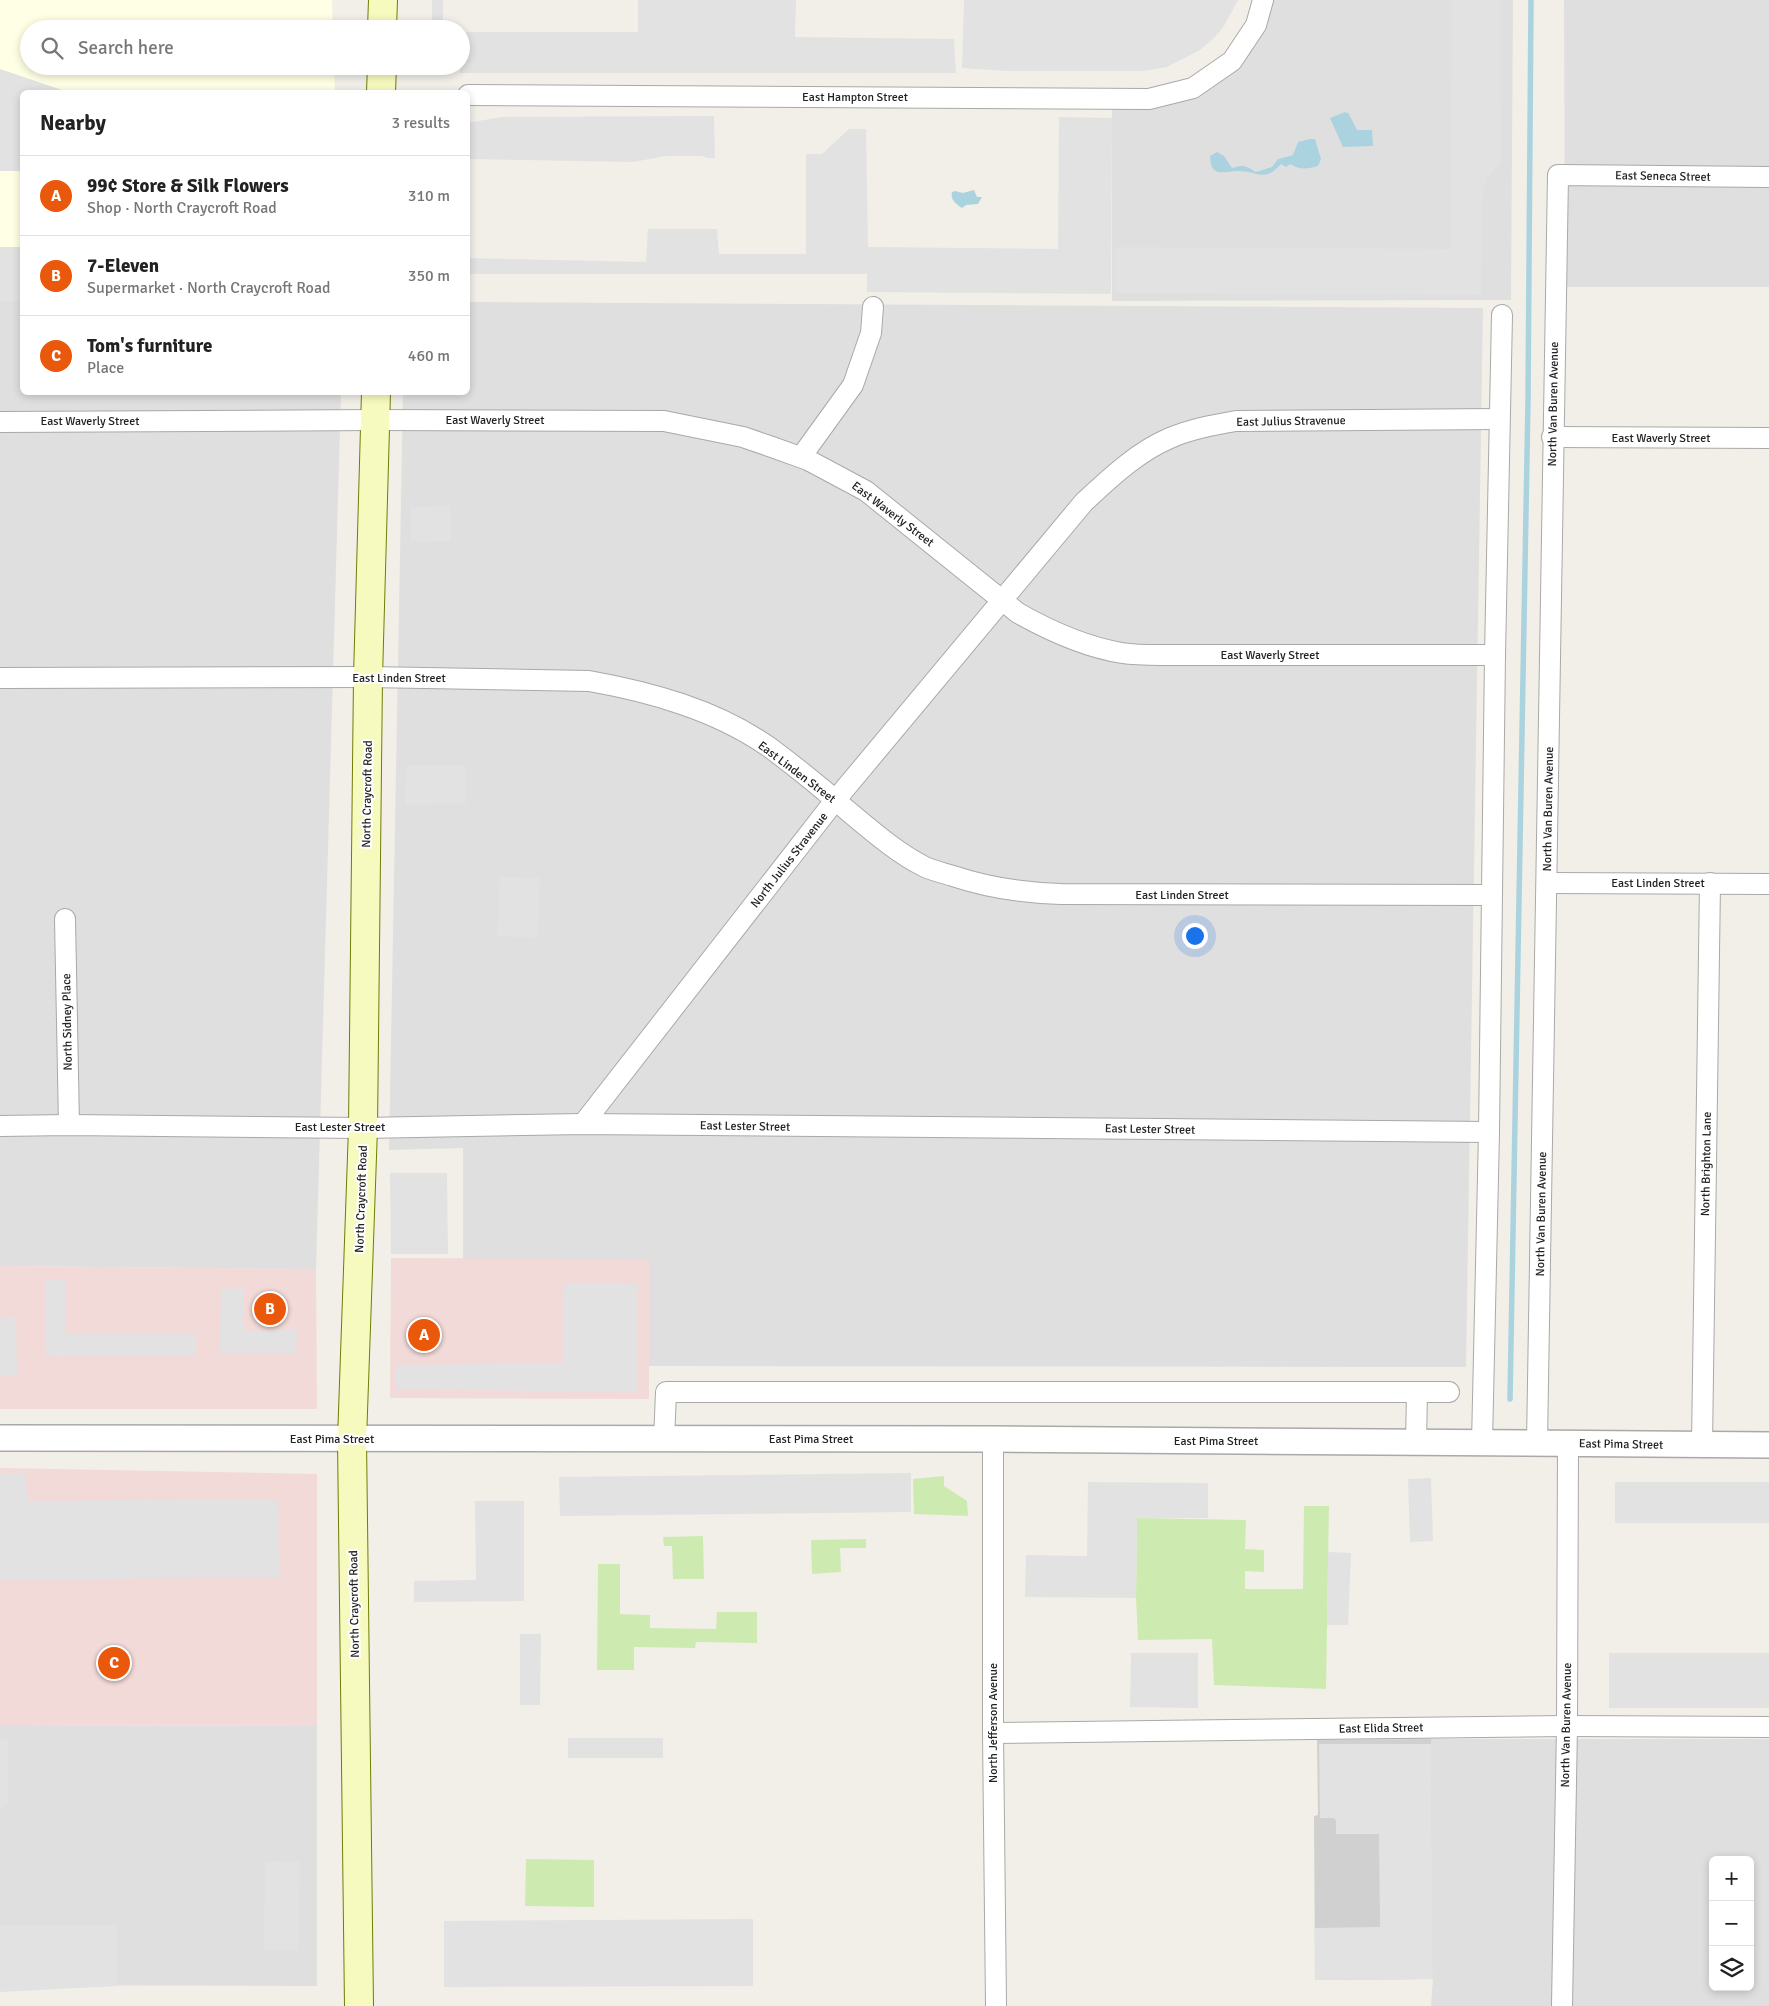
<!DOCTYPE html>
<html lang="en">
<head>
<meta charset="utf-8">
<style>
	:root { --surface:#fff; --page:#f6f6f6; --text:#222; --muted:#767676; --line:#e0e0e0; --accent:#ea580c }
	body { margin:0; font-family:Signika,sans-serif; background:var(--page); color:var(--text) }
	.controls { position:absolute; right:15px; bottom:15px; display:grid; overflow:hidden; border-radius:8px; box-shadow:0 2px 8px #0003 }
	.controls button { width:45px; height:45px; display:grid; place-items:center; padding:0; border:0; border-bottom:1px solid var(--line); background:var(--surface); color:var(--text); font:25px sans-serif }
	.you { position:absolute; left:1194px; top:935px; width:18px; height:18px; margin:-12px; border:4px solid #fff; border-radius:50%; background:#1a73e8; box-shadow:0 0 0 8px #1a73e833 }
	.badge { display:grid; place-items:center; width:32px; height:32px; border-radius:50%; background:var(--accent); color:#fff; font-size:16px; font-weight:700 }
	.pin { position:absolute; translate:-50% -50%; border:2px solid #fff; box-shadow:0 1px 5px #0006 }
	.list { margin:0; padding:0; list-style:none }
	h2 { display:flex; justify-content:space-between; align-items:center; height:65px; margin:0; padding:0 20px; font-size:21px }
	h2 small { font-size:16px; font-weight:400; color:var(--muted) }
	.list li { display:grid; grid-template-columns:32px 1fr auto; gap:15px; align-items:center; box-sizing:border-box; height:80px; padding:0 20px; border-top:1px solid var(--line) }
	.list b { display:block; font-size:19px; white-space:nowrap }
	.list p { margin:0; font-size:16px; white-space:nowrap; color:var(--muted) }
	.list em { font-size:16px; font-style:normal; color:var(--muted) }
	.icon { flex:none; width:28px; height:28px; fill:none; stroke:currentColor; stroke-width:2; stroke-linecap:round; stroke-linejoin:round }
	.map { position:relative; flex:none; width:1769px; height:2006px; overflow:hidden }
	.search { position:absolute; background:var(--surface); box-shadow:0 2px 8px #0003; left:20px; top:20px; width:450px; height:55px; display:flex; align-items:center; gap:12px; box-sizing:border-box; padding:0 18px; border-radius:28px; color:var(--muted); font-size:19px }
	.panel { position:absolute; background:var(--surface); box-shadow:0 2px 8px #0003; left:20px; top:90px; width:450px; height:305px; border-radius:8px }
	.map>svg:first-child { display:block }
</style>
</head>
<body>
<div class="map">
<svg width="1769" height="2006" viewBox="0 0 1769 2006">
	<rect width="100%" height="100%" fill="#f2efe9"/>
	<g fill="#e0dfdf" fill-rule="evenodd">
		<path d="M 1262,0 L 1513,0 L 1511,300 L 1112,301 L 1112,99 L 1149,99 L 1232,61 Z"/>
		<path d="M 1564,0 L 1769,0 L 1769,287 L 1565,287 Z"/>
		<path d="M 0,301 L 22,301 L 22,392 L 341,393 L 316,1269 L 0,1266 Z"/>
		<path d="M 468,302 L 1483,308 L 1466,1367 L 649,1366 L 649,1259 L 463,1259 L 463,1148 L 389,1150 L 403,393 L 468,392 Z"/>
		<path d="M 0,1725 L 317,1726 L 317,1986 L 0,1985 Z"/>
		<path d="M 1431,1739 L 1769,1739 L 1769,2006 L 1431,2006 L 1433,1979 ZM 1713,1860 L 1750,1860 L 1750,1987 L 1713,1987 Z"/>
	</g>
	<g fill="#f2dad9">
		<path d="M 391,1258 L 649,1259 L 649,1399 L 390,1398 Z"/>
		<path d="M 0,1266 L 316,1269 L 317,1409 L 0,1409 Z"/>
		<path d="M 0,1468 L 317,1474 L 317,1726 L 0,1725 Z"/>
	</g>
	<path fill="#ffffe5" d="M 0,0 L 332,0 L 333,29 L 29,29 L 29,66 L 334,66 L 335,92 L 22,92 L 22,301 L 0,301 Z"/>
	<path fill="#d0d0d0" d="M 1431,1739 L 1433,1979 L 1315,1980 L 1314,1816 L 1318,1815 L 1317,1740 Z"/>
	<g fill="#cdebb0">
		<path d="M 944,1476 L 944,1486 L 967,1501 L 968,1516 L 914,1514 L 913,1479 Z"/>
		<path d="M 1304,1506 L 1329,1506 L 1326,1689 L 1214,1685 L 1212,1639 L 1138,1640 L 1136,1598 L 1137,1518 L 1246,1520 L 1245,1549 L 1264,1550 L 1264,1572 L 1245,1571 L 1245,1589 L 1303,1589 Z"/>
		<path d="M 703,1536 L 704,1579 L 673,1579 L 672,1546 L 664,1546 L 663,1537 Z"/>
		<path d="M 866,1539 L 866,1548 L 840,1548 L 841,1572 L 812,1574 L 811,1540 Z"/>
		<path d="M 598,1564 L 620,1564 L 620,1614 L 650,1615 L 650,1628 L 716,1629 L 717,1612 L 757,1612 L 757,1643 L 696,1642 L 695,1648 L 634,1647 L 634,1670 L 597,1670 Z"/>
		<path d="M 526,1859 L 594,1860 L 594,1907 L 525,1906 Z"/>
	</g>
	<g fill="#e2e2e2">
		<rect x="432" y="0" width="11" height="22"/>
		<path d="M 638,0 L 796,0 L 795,37 L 954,39 L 956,73 L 460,73 L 461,32 L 638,32 Z"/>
		<path d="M 964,0 L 1238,0 L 1224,26 L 1214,38 L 1200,50 L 1167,67 L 1143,71 L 1008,71 L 962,68 Z"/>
		<path d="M 1452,0 L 1500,0 L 1501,162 L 1487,178 L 1482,194 L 1481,295 L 1116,293 L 1116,247 L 1450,249 Z"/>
		<path d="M 0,69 L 68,92 L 22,92 L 22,171 L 0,171 Z"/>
		<path d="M 714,116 L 715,158 L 707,158 L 703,156 L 666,156 L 633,162 L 468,159 L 468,123 L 501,117 Z"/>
		<path d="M 1059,117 L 1112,118 L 1111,294 L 867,292 L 867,274 L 468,274 L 468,258 L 646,262 L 648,229 L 717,229 L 719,254 L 806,254 L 806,154 L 822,154 L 849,129 L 866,129 L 868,247 L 1058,249 Z"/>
		<rect x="0" y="247" width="22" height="54"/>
		<path d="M 450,506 L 451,541 L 411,542 L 411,507 Z"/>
		<path d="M 407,765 L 465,765 L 466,803 L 405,805 Z"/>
		<path d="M 500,877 L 540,878 L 537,938 L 497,936 Z"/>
		<path d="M 390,1173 L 447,1173 L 448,1254 L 391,1254 Z"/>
		<path d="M 65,1279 L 65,1334 L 196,1334 L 196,1355 L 45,1356 L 45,1280 Z"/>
		<path d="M 564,1283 L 638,1284 L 637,1392 L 395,1389 L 396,1365 L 563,1363 Z"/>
		<path d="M 244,1288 L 244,1331 L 297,1330 L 296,1353 L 220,1353 L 221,1289 Z"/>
		<path d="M 16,1317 L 17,1376 L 0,1376 L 0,1318 Z"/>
		<path d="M 26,1473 L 27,1501 L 278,1499 L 279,1577 L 0,1580 L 0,1474 Z"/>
		<path d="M 911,1473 L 911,1512 L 560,1516 L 559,1477 Z"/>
		<path d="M 1431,1478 L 1433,1541 L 1410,1542 L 1408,1479 Z"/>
		<path d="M 1088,1482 L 1208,1483 L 1208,1518 L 1137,1518 L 1136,1598 L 1025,1597 L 1026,1555 L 1087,1556 Z"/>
		<rect x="1615" y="1482" width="154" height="41"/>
		<path d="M 475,1501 L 524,1501 L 524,1601 L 414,1602 L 414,1581 L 476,1580 Z"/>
		<path d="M 1328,1552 L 1351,1553 L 1348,1625 L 1327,1625 Z"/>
		<path d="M 520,1634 L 541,1634 L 540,1705 L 520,1705 Z"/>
		<path d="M 1131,1653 L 1198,1653 L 1198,1708 L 1130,1707 Z"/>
		<rect x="1609" y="1653" width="160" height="55"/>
		<rect x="568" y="1738" width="95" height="20"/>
		<path d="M 8,1739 L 8,1802 L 0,1811 L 0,1740 Z"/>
		<path d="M 1319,1744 L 1431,1744 L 1433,1979 L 1315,1980 L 1315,1928 L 1380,1927 L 1379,1834 L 1336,1834 L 1336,1821 L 1334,1818 L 1320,1818 Z"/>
		<path d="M 265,1861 L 300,1862 L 298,1950 L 264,1950 Z"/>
		<path d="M 753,1919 L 753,1986 L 444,1987 L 444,1921 Z"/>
		<path d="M 0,1925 L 118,1925 L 118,1986 L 0,1992 Z"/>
	</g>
	<g fill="#aad3df">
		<path d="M 1345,112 L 1349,114 L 1357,130 L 1372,130 L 1373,146 L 1343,147 L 1330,118 Z"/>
		<path d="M 1310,139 L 1315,139 L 1321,159 L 1318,166 C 1307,169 1300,170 1290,164 L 1286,167 L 1281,164 C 1264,183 1258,171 1238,171 C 1223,171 1211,179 1210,156 L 1217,152 L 1224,156 L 1232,168 C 1243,164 1247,166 1256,172 L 1272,167 L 1278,159 L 1293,155 L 1298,142 Z"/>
		<path d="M 974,190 L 977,197 L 982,197 L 978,204 L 966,205 L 962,208 C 956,204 950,200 952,192 L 955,191 L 963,193 Z"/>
	</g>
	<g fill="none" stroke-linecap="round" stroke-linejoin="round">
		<path stroke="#aad3df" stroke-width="5.5" d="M 1510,1399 L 1528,400 L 1531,0"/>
		<g stroke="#a9a9a9" stroke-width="22">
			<g id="minor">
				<path d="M 468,95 L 1149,99 L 1193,88 L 1232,61 L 1256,25 L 1263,0"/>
				<path d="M 0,422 L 375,420 L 664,421 L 743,437 L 772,447 L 808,460 L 866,491 L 1018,613 C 1050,631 1085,647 1122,653 C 1135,655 1148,655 1161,655 L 1495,655"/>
				<path d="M 1552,437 L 1769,438"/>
				<path d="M 801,457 L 853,385 L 871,333 L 873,307"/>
				<path d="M 0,678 L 368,677 L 589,681 C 651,692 716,710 769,747 C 796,767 823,789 848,811 C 872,831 897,853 925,867 C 934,871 944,873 953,876 C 989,888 1024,893 1061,894 L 1491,895"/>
				<path d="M 1547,883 L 1769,884"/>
				<path d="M 65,919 L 69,1125"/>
				<path d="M 583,1124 L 833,803 L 1084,502 C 1110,478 1137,452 1170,438 C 1191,429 1213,425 1236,421 L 1499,419"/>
				<path d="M 0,1126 L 69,1125 L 363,1128 L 583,1124 L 1489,1132"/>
				<path d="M 993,1439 L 993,1733 L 996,2006"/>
				<path d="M 664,1440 L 666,1392 L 1449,1392"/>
				<path d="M 1416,1443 L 1417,1392"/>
				<path d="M 1482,1443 L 1489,1132 L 1495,655 L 1502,315"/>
				<path d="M 1537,1443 L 1558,175 L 1769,177"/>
				<path d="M 1702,1445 L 1710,883"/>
				<path d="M 993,1733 L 1567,1726 L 1769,1727"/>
				<path d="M 1562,2006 L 1567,1726 L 1568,1443"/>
			</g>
		</g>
		<g stroke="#a9a9a9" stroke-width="28">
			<path id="tertiary" d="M 0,1438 L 993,1439 L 1769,1445"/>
		</g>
		<g stroke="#707d05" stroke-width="30">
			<g id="secondary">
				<path d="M 382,29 L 383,0"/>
				<path d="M 381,92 L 382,66"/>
				<path d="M 359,2006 L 352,1440 L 363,1128 L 368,677 L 376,392"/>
			</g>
		</g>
		<use href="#minor" stroke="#fff" stroke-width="20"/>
		<use href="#tertiary" stroke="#fff" stroke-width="25"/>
		<use href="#secondary" stroke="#f7fabf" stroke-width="28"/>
	</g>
	<g text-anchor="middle" stroke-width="4" stroke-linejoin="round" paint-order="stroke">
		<g font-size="12" fill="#222" stroke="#fff">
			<text x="855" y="101">East Hampton Street</text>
			<text transform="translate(1663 176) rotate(1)" y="4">East Seneca Street</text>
			<text transform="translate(1553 404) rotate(-89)" y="4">North Van Buren Avenue</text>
			<text x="495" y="424">East Waverly Street</text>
			<text x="90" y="425">East Waverly Street</text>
			<text transform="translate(1291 421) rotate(-1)" y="4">East Julius Stravenue</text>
			<text x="1661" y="442">East Waverly Street</text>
			<text transform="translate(893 514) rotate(37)" y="4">East Waverly Street</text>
			<text x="1270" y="659">East Waverly Street</text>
			<text x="399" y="682">East Linden Street</text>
			<text transform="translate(797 772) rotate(37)" y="4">East Linden Street</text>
			<text transform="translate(367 794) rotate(-89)" y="4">North Craycroft Road</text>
			<text transform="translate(1548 809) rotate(-89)" y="4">North Van Buren Avenue</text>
			<text transform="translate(789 860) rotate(-52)" y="4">North Julius Stravenue</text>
			<text x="1658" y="887">East Linden Street</text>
			<text x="1182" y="899">East Linden Street</text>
			<text transform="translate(67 1022) rotate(-91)" y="4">North Sidney Place</text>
			<text transform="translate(745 1126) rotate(1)" y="4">East Lester Street</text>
			<text x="340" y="1131">East Lester Street</text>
			<text transform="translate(1150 1129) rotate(1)" y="4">East Lester Street</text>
			<text transform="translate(1706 1164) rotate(-89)" y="4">North Brighton Lane</text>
			<text transform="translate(361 1199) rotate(-88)" y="4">North Craycroft Road</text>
			<text transform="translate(1541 1214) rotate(-89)" y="4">North Van Buren Avenue</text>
			<text x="332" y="1443">East Pima Street</text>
			<text x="811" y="1443">East Pima Street</text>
			<text x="1216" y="1445">East Pima Street</text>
			<text transform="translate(1621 1444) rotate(1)" y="4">East Pima Street</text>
			<text transform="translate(354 1604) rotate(-91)" y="4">North Craycroft Road</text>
			<text transform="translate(993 1723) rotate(-90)" y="4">North Jefferson Avenue</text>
			<text transform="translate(1566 1725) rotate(-89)" y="4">North Van Buren Avenue</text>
			<text transform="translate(1381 1728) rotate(-1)" y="4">East Elida Street</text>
		</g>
	</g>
</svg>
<div class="controls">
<button>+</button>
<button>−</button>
<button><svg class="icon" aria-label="layers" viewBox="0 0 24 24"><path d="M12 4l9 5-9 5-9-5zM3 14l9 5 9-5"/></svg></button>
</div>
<div class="you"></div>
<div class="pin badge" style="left:424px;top:1335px">A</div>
<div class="pin badge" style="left:270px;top:1309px">B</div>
<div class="pin badge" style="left:114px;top:1663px">C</div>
<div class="search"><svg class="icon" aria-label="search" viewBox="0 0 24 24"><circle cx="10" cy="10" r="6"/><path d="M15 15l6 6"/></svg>Search here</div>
<section class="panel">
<h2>Nearby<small>3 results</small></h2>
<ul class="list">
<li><span class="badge">A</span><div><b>99¢ Store &amp; Silk Flowers</b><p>Shop · North Craycroft Road</p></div><em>310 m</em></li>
<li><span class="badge">B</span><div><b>7-Eleven</b><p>Supermarket · North Craycroft Road</p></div><em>350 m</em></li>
<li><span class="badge">C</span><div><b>Tom's furniture</b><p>Place</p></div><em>460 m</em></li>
</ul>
</section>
</div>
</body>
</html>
